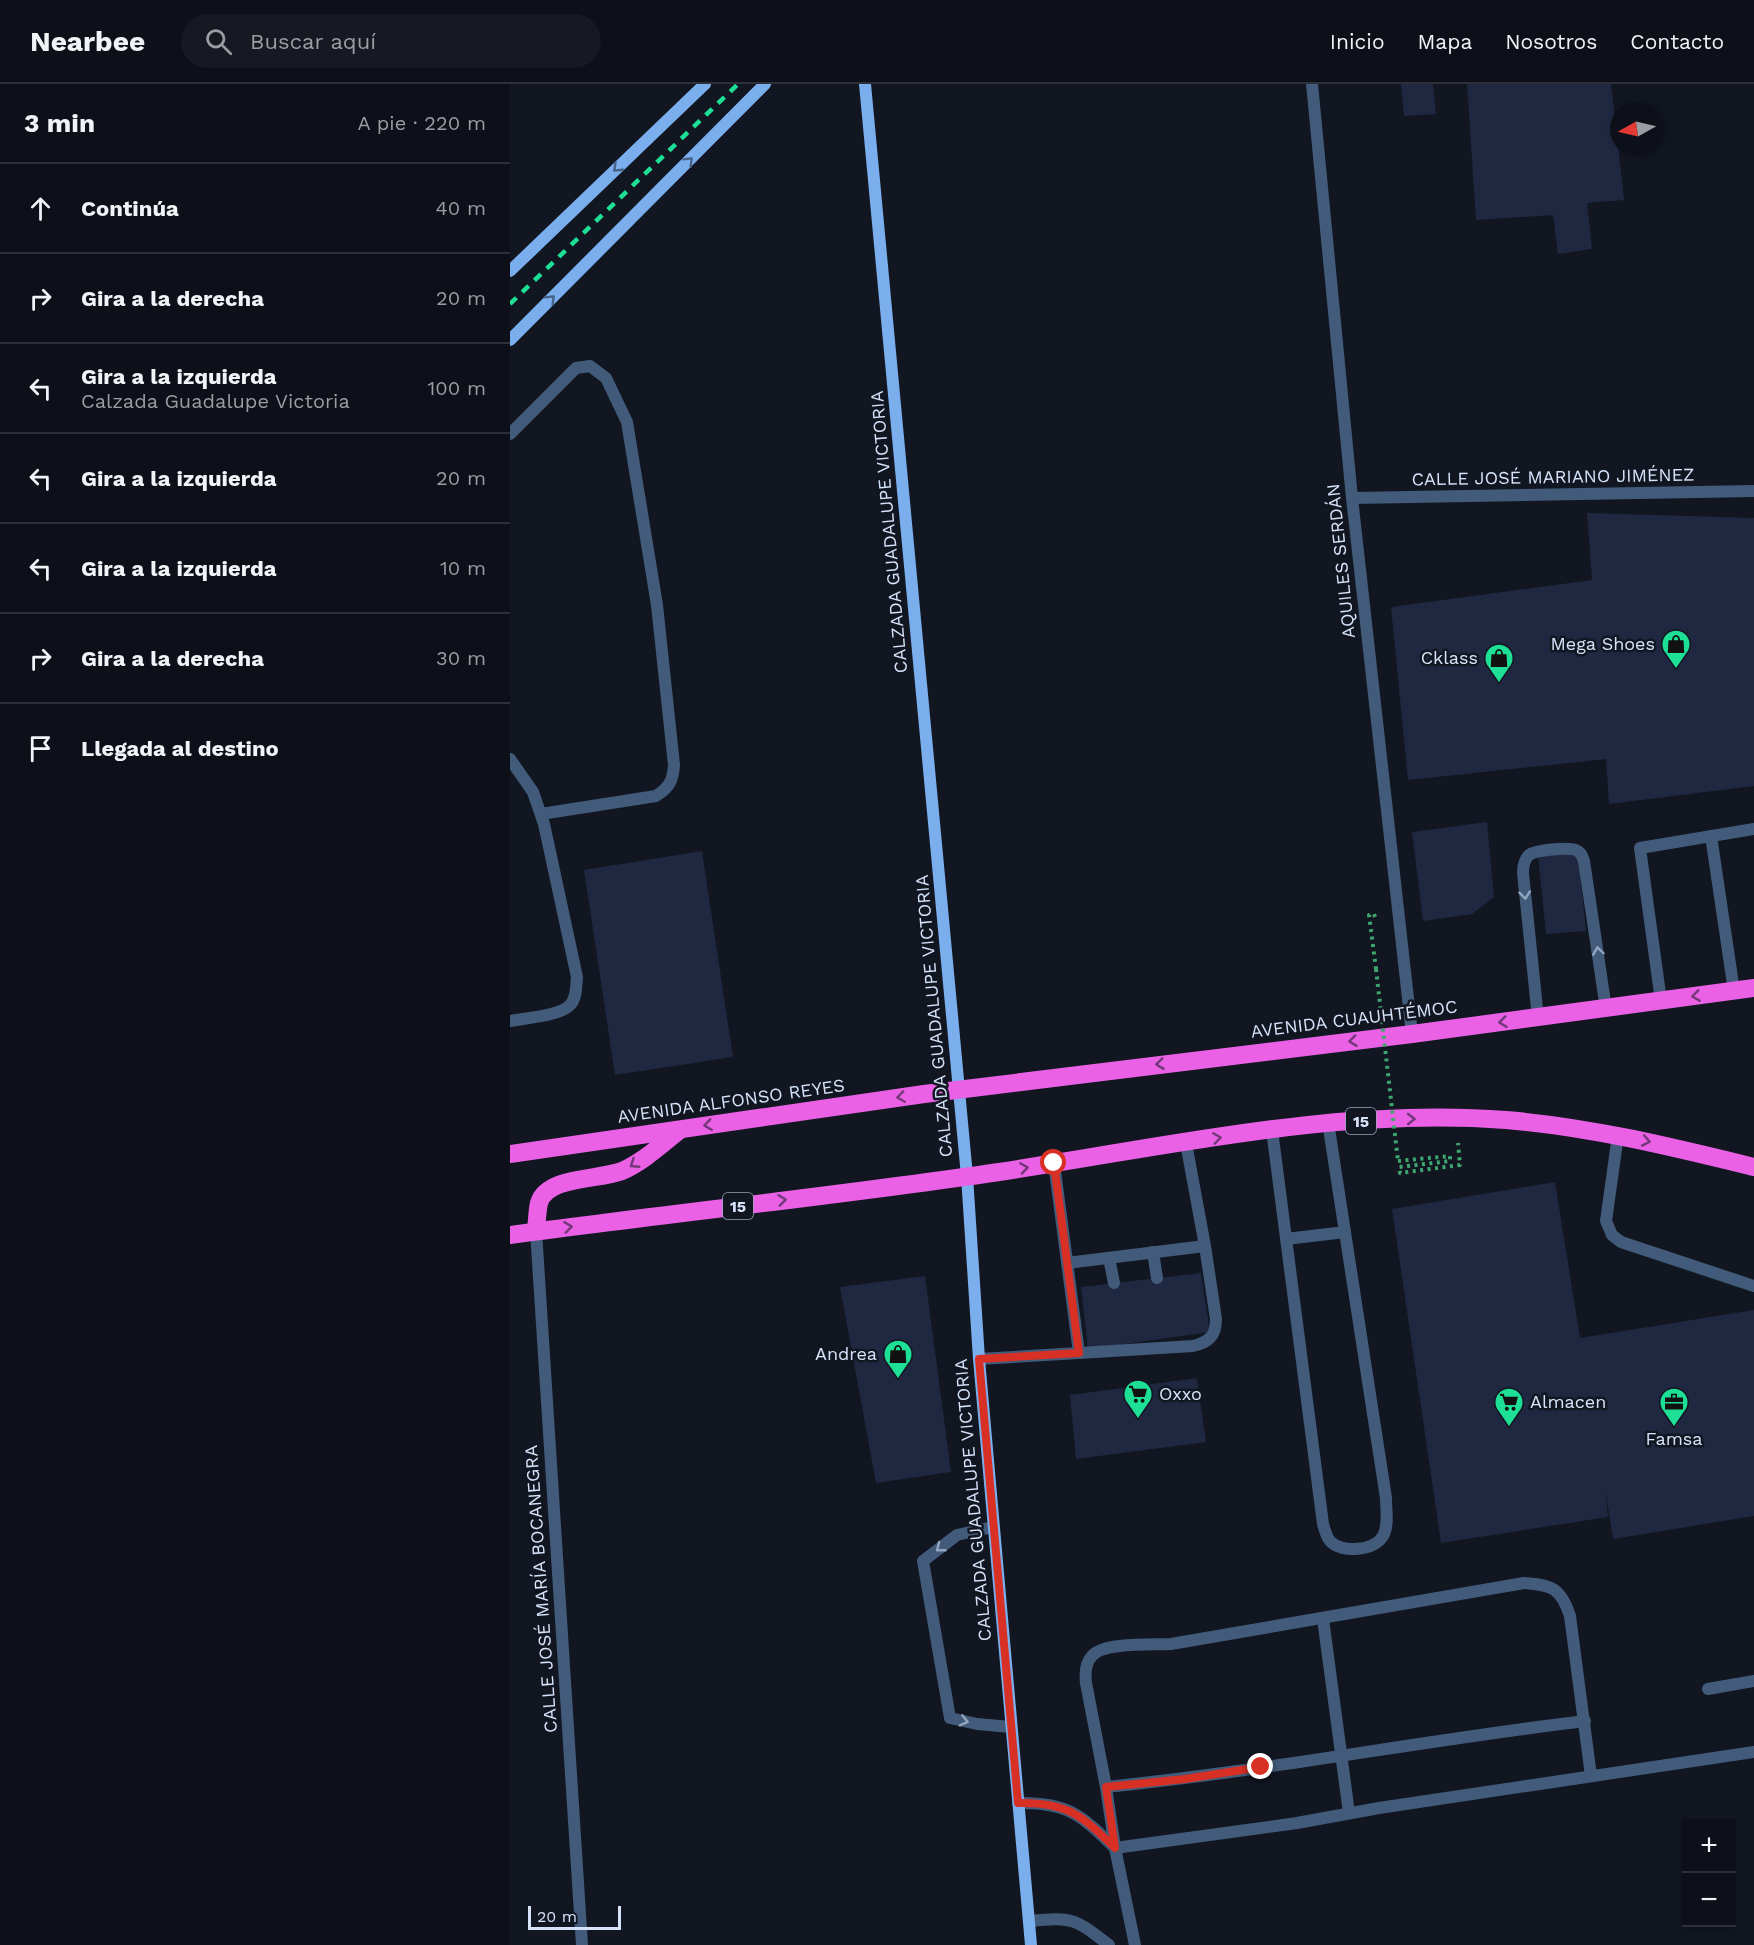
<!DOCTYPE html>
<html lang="es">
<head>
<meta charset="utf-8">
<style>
	:root { --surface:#0d1019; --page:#161922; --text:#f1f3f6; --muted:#9a9da2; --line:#2d3038 }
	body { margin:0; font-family:"Work Sans",sans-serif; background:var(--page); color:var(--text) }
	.controls { position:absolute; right:18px; bottom:18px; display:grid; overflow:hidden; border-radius:0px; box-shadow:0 3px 9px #0003 }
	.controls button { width:54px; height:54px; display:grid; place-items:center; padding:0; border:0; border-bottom:2px solid var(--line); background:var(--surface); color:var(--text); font:30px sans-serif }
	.compass { position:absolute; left:1100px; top:18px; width:54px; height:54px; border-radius:50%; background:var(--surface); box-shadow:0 3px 9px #0003; rotate:262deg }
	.scale { position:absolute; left:18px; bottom:15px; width:93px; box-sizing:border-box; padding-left:6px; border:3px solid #d6e3fa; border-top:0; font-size:16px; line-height:21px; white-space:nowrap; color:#d6e3fa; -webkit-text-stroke:4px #111621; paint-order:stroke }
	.stop { position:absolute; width:18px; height:18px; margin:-14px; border:4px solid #d93025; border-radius:50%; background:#fff }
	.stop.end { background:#d93025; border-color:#fff; box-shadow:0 2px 6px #0008 }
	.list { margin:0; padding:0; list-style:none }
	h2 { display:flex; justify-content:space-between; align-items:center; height:78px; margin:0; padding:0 24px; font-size:26px }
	h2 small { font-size:20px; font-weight:400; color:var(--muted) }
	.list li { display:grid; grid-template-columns:39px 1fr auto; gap:18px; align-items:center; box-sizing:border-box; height:90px; padding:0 24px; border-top:2px solid var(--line) }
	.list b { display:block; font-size:22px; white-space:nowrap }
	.list p { margin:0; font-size:20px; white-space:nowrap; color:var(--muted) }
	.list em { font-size:20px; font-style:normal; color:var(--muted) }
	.icon { flex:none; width:33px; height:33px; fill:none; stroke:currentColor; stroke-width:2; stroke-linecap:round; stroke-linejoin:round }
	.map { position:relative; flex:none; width:1244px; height:1861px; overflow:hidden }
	header { display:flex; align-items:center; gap:36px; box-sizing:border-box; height:84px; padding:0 30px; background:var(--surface); border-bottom:2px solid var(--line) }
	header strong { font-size:28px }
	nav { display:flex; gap:33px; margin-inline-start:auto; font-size:21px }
	.search { width:420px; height:54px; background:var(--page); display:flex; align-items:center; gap:15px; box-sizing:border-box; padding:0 21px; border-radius:33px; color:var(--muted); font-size:22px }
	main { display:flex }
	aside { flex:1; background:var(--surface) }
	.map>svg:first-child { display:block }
</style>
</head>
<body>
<header>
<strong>Nearbee</strong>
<div class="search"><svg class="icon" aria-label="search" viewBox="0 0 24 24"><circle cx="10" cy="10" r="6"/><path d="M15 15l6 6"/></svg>Buscar aquí</div>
<nav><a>Inicio</a><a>Mapa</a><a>Nosotros</a><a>Contacto</a></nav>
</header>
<main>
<aside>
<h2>3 min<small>A pie · 220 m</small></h2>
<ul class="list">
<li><svg class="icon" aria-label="ahead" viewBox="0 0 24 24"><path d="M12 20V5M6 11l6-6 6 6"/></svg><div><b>Continúa</b></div><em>40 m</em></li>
<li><svg class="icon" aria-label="right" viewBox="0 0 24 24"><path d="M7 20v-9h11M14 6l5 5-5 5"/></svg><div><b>Gira a la derecha</b></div><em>20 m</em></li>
<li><svg class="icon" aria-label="left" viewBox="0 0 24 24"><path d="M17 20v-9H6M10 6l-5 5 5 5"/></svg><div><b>Gira a la izquierda</b><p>Calzada Guadalupe Victoria</p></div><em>100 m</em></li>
<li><svg class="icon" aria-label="left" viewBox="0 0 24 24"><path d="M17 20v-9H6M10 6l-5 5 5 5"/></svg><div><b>Gira a la izquierda</b></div><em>20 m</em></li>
<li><svg class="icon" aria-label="left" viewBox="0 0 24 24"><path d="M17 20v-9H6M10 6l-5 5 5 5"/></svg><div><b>Gira a la izquierda</b></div><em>10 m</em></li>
<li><svg class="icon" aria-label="right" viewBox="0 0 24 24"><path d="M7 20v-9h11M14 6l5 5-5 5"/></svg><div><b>Gira a la derecha</b></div><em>30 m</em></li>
<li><svg class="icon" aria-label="arrive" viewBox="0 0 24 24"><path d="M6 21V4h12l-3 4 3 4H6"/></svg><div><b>Llegada al destino</b></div></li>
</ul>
</aside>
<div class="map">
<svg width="1244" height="1861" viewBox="0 0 1244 1861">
	<rect width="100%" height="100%" fill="#111621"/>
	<g fill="#1f2840">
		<path d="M 891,0 L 923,0 L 926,30 L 894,32 Z"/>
		<path d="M 957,0 L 1101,0 L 1114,116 L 1077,119 L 1082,165 L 1048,170 L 1043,131 L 966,136 Z"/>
		<path d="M 1077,429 L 1244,434 L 1244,702 L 1099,720 L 1096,675 L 898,696 L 881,523 L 1082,496 Z"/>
		<path d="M 977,738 L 984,813 L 962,830 L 913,837 L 902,748 Z"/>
		<path d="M 192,767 L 223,973 L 105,991 L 74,786 Z"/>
		<path d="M 1068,769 L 1076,847 L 1036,850 L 1028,771 Z"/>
		<path d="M 1045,1098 L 1070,1254 L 1244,1226 L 1244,1432 L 1103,1455 L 1095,1404 L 1098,1433 L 931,1459 L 882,1125 Z"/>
		<path d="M 691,1189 L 700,1248 L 578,1265 L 571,1203 Z"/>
		<path d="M 415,1192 L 441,1388 L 366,1399 L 330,1203 Z"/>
		<path d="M 687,1294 L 696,1358 L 566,1375 L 560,1311 Z"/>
	</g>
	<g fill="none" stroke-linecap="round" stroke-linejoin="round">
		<g stroke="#3ea66e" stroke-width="4" stroke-dasharray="3 4.5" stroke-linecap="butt">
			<path d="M 865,833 L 864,830 L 859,831 L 866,885"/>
			<path d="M 888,1077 L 940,1072 L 940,1077 L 889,1083 L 890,1089 L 950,1081 L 948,1059"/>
		</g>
		<g stroke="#425b7a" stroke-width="12">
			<path d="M 0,350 L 66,284 L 80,282 L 96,294 L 117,338 L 147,521 L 164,681 C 163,696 160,703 146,712 L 31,730"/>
			<path d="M 0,675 L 23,708 L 34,740 L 67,893 C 66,902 67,914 60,921 C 50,932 15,934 0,937"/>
			<path d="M 1201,752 L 1224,907"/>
			<path d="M 1151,917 L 1130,764 L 1244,745"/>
			<path d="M 1028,934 L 1013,789 C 1013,782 1014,776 1019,771 C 1025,766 1058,763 1066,766 C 1071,768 1072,772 1074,777 L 1096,925"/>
			<path d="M 762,1046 L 813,1440 C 815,1446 816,1453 821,1458 C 832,1469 864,1467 873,1452 C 879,1442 876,1426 876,1414 L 818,1038"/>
			<path d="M 1108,1051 L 1096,1137 L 1102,1151 L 1111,1158 L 1244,1202"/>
			<path d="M 776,1155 L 835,1148"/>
			<path d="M 643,1168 L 647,1194"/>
			<path d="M 599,1174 L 604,1199"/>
			<path d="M 557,1179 L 695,1162"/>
			<path d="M 569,1269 L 683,1262 C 699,1258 706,1252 706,1235 L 695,1162 L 676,1059"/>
			<path d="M 469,1275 L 569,1269 L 544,1079"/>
			<path d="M 483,1443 L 447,1451 L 413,1477 L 440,1634 L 467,1640 L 501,1643"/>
			<path d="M 813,1535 L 839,1729"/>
			<path d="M 1198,1605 L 1244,1597"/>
			<path d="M 596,1703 C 756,1687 915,1656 1075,1637"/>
			<path d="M 508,1719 C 558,1718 571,1731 605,1764"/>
			<path d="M 605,1764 L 596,1703 L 576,1599 C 575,1590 575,1579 582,1572 C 593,1558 643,1561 661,1560 L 1014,1499 C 1042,1501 1051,1504 1060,1532 L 1081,1692"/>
			<path d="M 519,1837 C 564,1833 564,1834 599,1861"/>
			<path d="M 625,1861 L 605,1764 L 787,1739 L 869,1724 L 1244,1668"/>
		</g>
		<g stroke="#425b7a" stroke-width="12">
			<path d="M 802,0 L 842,414 L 902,950"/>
			<path d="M 842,414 L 1244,407"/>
			<path d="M 26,1147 L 72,1861"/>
		</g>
		<g stroke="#7aaeed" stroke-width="12">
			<path d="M 355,0 L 457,1092 L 469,1275 L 521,1861"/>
			<path d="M 0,187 L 195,0"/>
			<path d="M 0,256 L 255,0"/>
		</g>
		<g stroke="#ea61e5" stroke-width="18">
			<path d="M 0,1070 L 414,1010 L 902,950 L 1244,904"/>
			<path d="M 26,1147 C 27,1138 27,1128 29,1119 C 37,1092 89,1096 112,1087 C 133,1078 152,1060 170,1046"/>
			<path d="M 0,1151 C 163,1129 326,1112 489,1088 C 656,1063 826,1023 996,1036 C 1081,1043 1162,1063 1244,1083"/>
		</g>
		<path stroke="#1ddf95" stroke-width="4.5" stroke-dasharray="9 8" stroke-linecap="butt" d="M 0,220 L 228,0"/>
		<path stroke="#3ea66e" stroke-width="4" stroke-dasharray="3 4.5" stroke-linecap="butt" d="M 866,885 L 888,1077"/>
	</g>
	<defs><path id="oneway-chevron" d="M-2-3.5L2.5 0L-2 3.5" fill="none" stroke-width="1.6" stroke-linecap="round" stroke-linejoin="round" transform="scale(1.5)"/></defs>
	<g stroke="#466287">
		<use href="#oneway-chevron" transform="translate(179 77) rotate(-45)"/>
		<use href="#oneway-chevron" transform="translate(107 84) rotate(136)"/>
		<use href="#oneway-chevron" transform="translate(41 215) rotate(-45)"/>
	</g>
	<g stroke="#93a6c0">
		<use href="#oneway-chevron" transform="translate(1015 811) rotate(84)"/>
		<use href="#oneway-chevron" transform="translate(1088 867) rotate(-98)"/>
		<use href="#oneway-chevron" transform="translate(430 1464) rotate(142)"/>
		<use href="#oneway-chevron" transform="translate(454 1637) rotate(13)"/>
	</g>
	<g stroke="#733879">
		<use href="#oneway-chevron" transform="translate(1186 912) rotate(172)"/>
		<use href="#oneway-chevron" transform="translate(993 938) rotate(173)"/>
		<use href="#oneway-chevron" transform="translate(843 957) rotate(173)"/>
		<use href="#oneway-chevron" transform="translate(650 980) rotate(173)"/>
		<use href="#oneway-chevron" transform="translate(391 1013) rotate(172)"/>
		<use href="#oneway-chevron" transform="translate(901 1035) rotate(-1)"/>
		<use href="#oneway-chevron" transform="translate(198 1041) rotate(172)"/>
		<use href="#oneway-chevron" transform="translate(707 1054) rotate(-8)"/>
		<use href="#oneway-chevron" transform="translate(1136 1057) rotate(11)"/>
		<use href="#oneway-chevron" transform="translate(124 1080) rotate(147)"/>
		<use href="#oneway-chevron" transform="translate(514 1084) rotate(-9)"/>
		<use href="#oneway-chevron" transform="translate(272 1116) rotate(-7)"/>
		<use href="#oneway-chevron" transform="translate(58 1143) rotate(-7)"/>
	</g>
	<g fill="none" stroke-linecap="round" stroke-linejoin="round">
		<path stroke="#d93025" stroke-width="8" d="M 544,1079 L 569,1269 L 469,1275 L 508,1719 C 558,1718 571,1731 605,1764 L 596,1703 L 675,1695 L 751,1683"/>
	</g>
	<defs>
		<g id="shop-pin" transform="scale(1.5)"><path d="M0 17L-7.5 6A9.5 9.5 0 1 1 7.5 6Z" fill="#1ddf95" stroke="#111621"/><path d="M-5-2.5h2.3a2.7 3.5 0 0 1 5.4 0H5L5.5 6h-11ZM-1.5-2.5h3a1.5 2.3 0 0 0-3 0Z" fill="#111"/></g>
		<g id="supermarket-pin" transform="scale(1.5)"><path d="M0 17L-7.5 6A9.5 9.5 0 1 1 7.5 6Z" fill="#1ddf95" stroke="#111621"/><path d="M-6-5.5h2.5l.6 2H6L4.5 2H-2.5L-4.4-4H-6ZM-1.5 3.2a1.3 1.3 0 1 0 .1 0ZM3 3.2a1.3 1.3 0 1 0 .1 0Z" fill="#111"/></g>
		<g id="office-pin" transform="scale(1.5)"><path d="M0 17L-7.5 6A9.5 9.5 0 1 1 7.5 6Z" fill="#1ddf95" stroke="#111621"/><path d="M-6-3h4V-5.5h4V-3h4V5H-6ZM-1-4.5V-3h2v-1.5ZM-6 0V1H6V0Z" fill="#111"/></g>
	</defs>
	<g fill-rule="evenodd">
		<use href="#shop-pin" x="1166" y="560"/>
		<use href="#shop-pin" x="989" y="574"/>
		<use href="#shop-pin" x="388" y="1270"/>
		<use href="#supermarket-pin" x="628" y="1310"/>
		<use href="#supermarket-pin" x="999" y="1318"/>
		<use href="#office-pin" x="1164" y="1318"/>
	</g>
	<g text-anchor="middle" stroke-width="5" stroke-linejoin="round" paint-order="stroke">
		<g fill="#111621" stroke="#9ba6b9" stroke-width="1.5">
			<rect x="836" y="1024" width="30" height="26" rx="4.5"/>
			<rect x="213" y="1109" width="30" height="26" rx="4.5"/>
		</g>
		<g font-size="16" font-weight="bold" fill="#d6e3fa">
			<text x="851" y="1043">15</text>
			<text x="228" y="1128">15</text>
		</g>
		<g font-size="18" fill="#d6e3fa" stroke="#111621">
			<text transform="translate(1043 393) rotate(-1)" y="6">CALLE JOSÉ MARIANO JIMÉNEZ</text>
			<text transform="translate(379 448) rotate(-95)" y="6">CALZADA GUADALUPE VICTORIA</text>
			<text transform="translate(831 477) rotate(-96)" y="6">AQUILES SERDÁN</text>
			<text transform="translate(424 932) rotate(-95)" y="6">CALZADA GUADALUPE VICTORIA</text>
			<text transform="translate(844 935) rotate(-7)" y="6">AVENIDA CUAUHTÉMOC</text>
			<text transform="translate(221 1017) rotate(-8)" y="6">AVENIDA ALFONSO REYES</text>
			<text transform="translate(463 1416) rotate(-95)" y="6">CALZADA GUADALUPE VICTORIA</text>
			<text transform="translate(31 1505) rotate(-94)" y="6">CALLE JOSÉ MARÍA BOCANEGRA</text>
		</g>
		<g font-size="18" fill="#d6e3fa" stroke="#111621" text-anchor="end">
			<text x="1145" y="566">Mega Shoes</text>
			<text x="968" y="580">Cklass</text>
			<text x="367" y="1276">Andrea</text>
			<text x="649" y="1316" text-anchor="start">Oxxo</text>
			<text x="1020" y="1324" text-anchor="start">Almacen</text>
			<text x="1164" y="1361" text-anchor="middle">Famsa</text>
		</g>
	</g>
</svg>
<div class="controls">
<button>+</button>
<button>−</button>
</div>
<svg class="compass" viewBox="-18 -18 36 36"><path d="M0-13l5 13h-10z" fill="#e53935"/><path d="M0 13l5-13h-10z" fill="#9a9da2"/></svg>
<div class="scale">20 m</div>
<div class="stop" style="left:544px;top:1079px"></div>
<div class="stop end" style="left:751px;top:1683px"></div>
</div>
</main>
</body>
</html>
